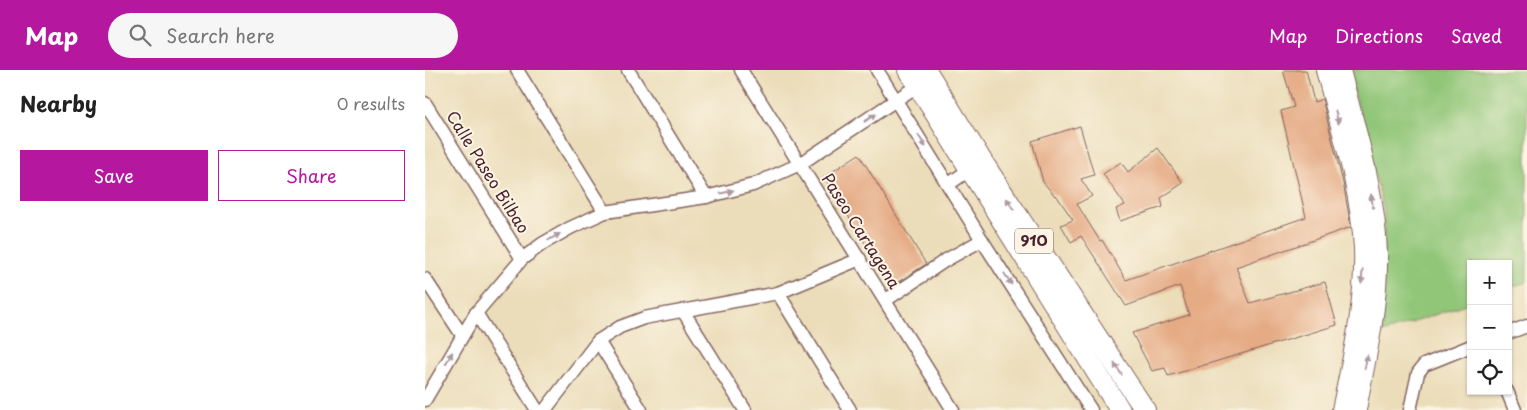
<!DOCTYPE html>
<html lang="en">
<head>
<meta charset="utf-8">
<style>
	:root { --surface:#fff; --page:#f6f6f6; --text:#222; --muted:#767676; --line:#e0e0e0; --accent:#b5179e }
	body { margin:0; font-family:"Playpen Sans",sans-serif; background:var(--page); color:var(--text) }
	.controls { position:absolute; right:15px; bottom:15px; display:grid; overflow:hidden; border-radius:0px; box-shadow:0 1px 4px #0004 }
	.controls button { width:45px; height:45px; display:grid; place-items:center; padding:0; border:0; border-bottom:1px solid var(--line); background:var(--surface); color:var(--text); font:25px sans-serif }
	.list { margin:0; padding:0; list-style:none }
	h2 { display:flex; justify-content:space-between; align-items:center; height:65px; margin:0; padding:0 20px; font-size:21px }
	h2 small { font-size:16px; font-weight:400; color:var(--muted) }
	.actions { display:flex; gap:10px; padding:15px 20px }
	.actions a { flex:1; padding:11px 0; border:1px solid var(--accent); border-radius:0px; text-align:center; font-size:18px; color:var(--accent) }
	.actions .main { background:var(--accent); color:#fff }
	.icon { flex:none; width:28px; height:28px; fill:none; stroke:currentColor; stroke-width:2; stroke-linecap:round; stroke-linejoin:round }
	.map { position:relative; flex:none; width:1102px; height:340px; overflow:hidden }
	header { display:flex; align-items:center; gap:30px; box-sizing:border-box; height:70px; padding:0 25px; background:var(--accent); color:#fff }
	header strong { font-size:24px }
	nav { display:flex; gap:28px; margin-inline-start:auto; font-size:18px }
	.search { width:350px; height:45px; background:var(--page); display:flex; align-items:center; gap:12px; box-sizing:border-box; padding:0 18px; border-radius:28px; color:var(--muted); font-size:19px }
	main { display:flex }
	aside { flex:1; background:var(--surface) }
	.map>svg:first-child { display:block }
</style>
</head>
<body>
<header>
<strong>Map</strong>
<div class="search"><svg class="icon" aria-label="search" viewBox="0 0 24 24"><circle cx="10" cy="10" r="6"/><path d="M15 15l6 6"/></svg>Search here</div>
<nav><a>Map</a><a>Directions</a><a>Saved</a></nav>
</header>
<main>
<aside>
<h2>Nearby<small>0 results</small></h2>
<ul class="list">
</ul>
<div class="actions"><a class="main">Save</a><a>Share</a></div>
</aside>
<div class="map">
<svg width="1102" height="340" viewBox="0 0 1102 340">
	<rect width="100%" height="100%" fill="#fcf5e5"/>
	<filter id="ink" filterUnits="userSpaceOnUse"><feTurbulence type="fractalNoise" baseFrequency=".02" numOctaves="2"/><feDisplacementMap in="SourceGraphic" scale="10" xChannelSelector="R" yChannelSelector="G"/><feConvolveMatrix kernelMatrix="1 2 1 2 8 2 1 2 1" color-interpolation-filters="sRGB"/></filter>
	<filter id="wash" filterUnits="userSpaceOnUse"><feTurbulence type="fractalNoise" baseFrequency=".0096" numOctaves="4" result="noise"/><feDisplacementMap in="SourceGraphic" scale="20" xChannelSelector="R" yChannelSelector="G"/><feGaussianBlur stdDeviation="1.12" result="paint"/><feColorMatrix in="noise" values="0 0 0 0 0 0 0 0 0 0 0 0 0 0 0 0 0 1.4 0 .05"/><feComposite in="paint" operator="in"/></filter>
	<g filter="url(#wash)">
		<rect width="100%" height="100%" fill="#ebddb9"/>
		<path fill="#91c678" stroke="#6e7252" d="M 924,0 L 1102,0 L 1102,212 L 1083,218 L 1083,194 L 1046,194 L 1046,232 L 958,263 L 959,141 Z"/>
		<g id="blocks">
			<g fill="#e5ab85">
				<path d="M 858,0 L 881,0 L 889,32 L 897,29 L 918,113 L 926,157 L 811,197 L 825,233 L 900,212 L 912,255 L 743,306 L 740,298 L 727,301 L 707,263 L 764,245 L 755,216 L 701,236 L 656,166 L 646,172 L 636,155 L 648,150 L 631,125 L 630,126 L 618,112 L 607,71 L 655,56 L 669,105 L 656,109 L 667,126 L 652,134 L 675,171 L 677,170 L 701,210 L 881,147 L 856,41 L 869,37 Z"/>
				<path d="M 733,78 L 758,113 L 736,128 L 738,137 L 695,151 L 691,139 L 700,135 L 678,104 L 696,92 L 703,102 Z"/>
				<path d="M 434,84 L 501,194 L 467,216 L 399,107 Z"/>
			</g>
		</g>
	</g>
	<g filter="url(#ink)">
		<use href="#blocks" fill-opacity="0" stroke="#82625d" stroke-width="1"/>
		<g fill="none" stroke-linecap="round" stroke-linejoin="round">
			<g stroke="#82625d" stroke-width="15">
				<g id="street">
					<path d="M 92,0 L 180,142"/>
					<path d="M 203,0 L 281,127"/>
					<path d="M 316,0 L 528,340"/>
					<path d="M 452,0 L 557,170 L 666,340"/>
					<path d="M 0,33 L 97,189"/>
					<path d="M 524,114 L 551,95"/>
					<path d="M 0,209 L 37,265"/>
					<path d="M 353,223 L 425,340"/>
					<path d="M 461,230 L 521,190 L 557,170"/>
					<path d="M 258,241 L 320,340"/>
					<path d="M 51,243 L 112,340"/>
					<path d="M 1083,263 L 1102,256"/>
					<path d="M 173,271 L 216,340"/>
					<path d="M 1082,321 L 1090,340"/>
					<path d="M 0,330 L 51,243 L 97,189 L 117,174 L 145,158 L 180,142 L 281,127 L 328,115 L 375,94 L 498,12"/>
					<path d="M 120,340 L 173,271 L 195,257 L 219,248 L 353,223 L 435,189"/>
					<path d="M 985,340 L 993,303 L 999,295 L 1046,276"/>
				</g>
			</g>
			<g stroke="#82625d" stroke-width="20">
				<g id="secondary">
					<path d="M 900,0 C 915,58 935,118 938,178 C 940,232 927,288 916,340"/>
					<path d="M 916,0 C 931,61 952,122 953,186 C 954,238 941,289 932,340"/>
				</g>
			</g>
			<g stroke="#82625d" stroke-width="22">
				<g id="primary">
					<path d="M 483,0 L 695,340"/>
					<path d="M 501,0 L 557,91 L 720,340"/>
				</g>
			</g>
			<use href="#street" stroke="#fff" stroke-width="12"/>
			<use href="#secondary" stroke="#fff" stroke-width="18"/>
			<use href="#primary" stroke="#fff" stroke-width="20"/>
		</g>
		<defs><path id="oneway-solid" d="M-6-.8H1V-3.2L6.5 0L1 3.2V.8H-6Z" transform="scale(1.25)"/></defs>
		<g fill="#ae9aa0">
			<use href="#oneway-solid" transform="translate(912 47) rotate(76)"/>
			<use href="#oneway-solid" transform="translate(445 48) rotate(-34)"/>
			<use href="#oneway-solid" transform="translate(497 71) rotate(58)"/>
			<use href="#oneway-solid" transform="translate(302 122) rotate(-14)"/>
			<use href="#oneway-solid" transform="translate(947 131) rotate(-99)"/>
			<use href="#oneway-solid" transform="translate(585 134) rotate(-123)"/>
			<use href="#oneway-solid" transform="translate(129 167) rotate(-30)"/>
			<use href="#oneway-solid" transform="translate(937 207) rotate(95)"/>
			<use href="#oneway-solid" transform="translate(583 209) rotate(57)"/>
			<use href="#oneway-solid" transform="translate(24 288) rotate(-60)"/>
			<use href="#oneway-solid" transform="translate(941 292) rotate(-79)"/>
			<use href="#oneway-solid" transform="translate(693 299) rotate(-123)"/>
		</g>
	</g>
	<g text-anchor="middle" stroke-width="4" stroke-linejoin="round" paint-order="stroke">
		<rect fill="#fcf5e5" stroke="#7f5f63" stroke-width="1" x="590" y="158.5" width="38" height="25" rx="4"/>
		<g font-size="15" font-weight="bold" fill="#4a1f2b">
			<text x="609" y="176">910</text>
		</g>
		<g font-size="16" fill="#4a1f2b" stroke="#fcf5e5">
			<text transform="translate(63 102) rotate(58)" y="6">Calle Paseo Bilbao</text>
			<text transform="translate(436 161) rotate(58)" y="6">Paseo Cartagena</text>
		</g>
	</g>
</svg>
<div class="controls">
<button>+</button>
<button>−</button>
<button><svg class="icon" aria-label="locate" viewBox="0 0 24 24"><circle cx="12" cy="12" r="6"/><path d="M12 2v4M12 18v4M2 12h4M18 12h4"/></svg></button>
</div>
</div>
</main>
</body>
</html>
